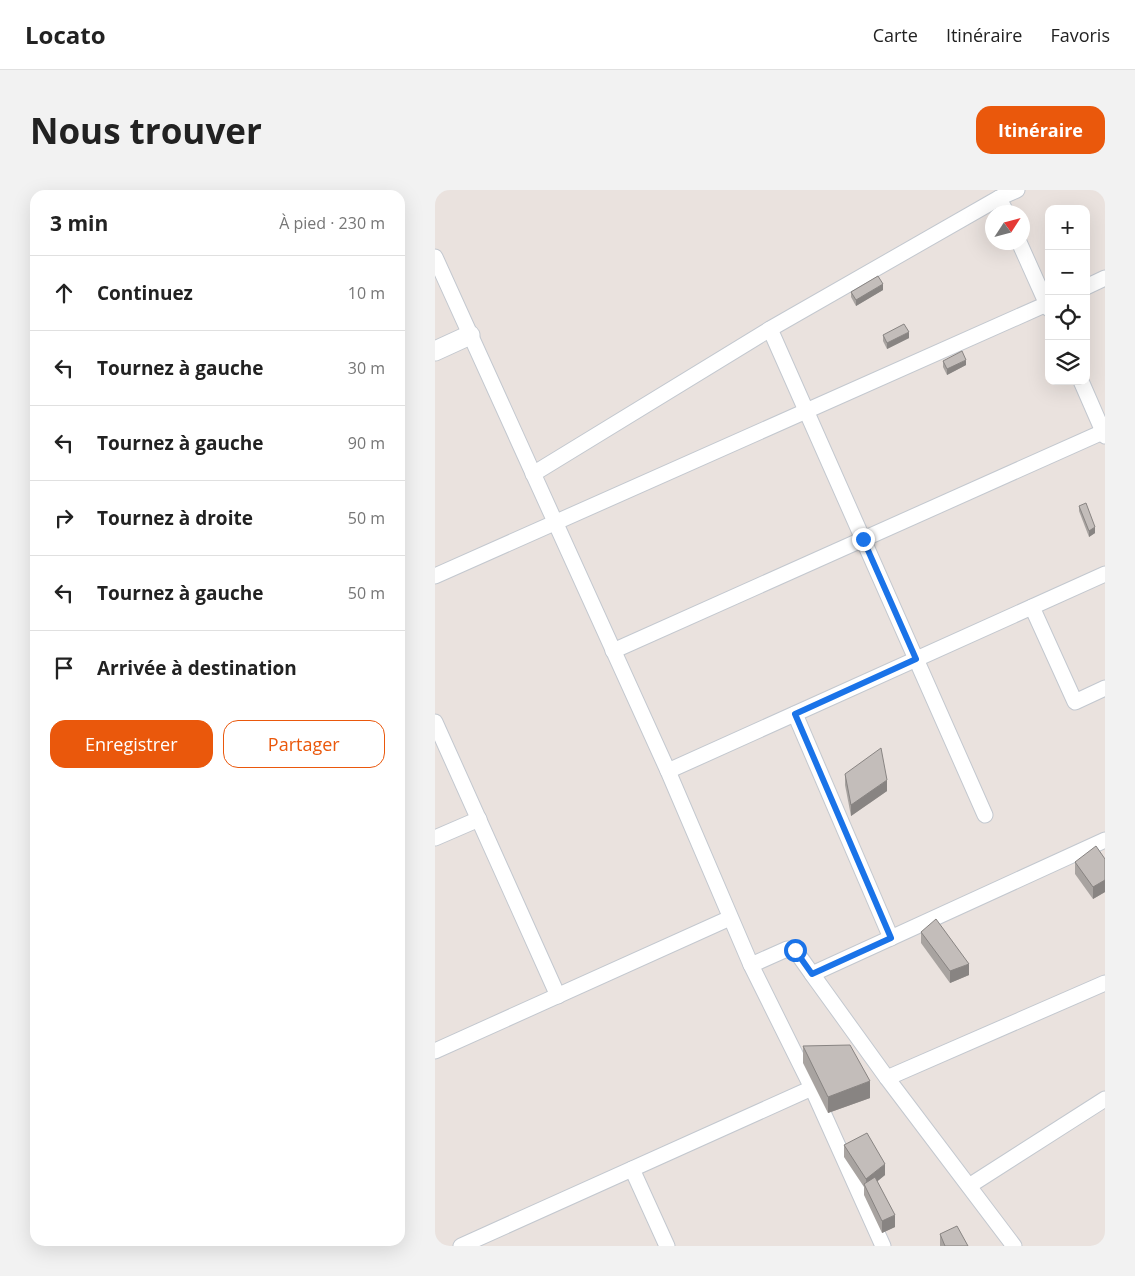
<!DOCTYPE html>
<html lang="fr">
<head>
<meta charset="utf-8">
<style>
	:root { --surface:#fff; --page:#f2f2f2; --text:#222; --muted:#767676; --line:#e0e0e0; --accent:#ea580c }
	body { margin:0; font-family:"Open Sans",sans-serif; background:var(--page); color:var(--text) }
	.controls { position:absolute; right:15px; top:15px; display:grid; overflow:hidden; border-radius:10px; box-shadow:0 5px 20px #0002 }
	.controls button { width:45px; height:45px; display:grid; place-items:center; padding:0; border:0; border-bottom:1px solid var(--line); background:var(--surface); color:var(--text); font:25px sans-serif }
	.compass { position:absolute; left:550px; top:15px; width:45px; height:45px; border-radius:50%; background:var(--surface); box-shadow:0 5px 20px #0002; rotate:54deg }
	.stop { position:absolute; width:15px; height:15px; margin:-11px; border:4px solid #1a73e8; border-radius:50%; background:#fff }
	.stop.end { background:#1a73e8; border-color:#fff; box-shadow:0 1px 5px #0008 }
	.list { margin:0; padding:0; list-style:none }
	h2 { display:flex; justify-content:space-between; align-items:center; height:65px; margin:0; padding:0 20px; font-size:21px }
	h2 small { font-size:16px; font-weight:400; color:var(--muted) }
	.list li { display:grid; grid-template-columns:32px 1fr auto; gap:15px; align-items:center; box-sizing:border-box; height:75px; padding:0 20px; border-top:1px solid var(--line) }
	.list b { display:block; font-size:19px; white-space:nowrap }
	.list em { font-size:16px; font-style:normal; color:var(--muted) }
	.actions { display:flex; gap:10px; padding:15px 20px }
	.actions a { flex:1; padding:11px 0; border:1px solid var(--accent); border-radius:15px; text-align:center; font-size:18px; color:var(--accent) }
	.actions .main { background:var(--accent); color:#fff }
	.icon { flex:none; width:28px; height:28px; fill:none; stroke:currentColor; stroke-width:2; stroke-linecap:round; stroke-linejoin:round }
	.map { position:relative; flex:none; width:670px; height:1056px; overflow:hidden; border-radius:15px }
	header { display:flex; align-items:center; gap:30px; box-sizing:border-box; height:70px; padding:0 25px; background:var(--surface); border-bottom:1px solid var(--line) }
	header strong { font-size:24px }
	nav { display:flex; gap:28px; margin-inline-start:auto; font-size:18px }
	.intro { display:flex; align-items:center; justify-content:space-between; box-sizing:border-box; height:120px; padding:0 30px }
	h1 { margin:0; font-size:35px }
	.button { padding:12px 22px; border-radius:15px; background:var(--accent); color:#fff; font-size:18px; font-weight:700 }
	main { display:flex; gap:30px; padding:0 30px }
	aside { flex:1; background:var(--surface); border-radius:15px; box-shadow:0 5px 20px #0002 }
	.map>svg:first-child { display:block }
</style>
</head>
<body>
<header>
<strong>Locato</strong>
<nav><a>Carte</a><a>Itinéraire</a><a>Favoris</a></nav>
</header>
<div class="intro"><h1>Nous trouver</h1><a class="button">Itinéraire</a></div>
<main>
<aside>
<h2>3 min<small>À pied · 230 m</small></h2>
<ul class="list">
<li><svg class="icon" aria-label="ahead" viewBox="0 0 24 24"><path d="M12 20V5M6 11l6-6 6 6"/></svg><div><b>Continuez</b></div><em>10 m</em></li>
<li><svg class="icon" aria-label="left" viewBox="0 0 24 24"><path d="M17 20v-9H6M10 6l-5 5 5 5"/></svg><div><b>Tournez à gauche</b></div><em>30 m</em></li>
<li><svg class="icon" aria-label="left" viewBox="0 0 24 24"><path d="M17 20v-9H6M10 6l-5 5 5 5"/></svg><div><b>Tournez à gauche</b></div><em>90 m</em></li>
<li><svg class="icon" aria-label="right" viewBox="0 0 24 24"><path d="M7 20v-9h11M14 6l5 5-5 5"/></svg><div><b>Tournez à droite</b></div><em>50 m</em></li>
<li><svg class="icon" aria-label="left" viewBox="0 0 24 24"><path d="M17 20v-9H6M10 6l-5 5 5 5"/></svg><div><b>Tournez à gauche</b></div><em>50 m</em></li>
<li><svg class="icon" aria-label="arrive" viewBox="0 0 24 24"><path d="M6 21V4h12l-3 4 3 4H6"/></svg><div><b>Arrivée à destination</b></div></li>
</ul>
<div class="actions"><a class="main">Enregistrer</a><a>Partager</a></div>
</aside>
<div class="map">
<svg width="670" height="1056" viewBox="0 0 670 1056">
	<rect width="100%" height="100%" fill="#eae2de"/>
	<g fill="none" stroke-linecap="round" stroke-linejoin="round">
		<g stroke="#c3c8cf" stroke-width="17">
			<g id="minor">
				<path d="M 564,8 L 571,22"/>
				<path d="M 584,52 L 614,119"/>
				<path d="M 0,67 L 233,581 L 316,775 L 377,898 L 448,1056"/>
				<path d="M 651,97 L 670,88"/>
				<path d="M 335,139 L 550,625"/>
				<path d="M 646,191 L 670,246"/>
				<path d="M 98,284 L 335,139 L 564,8 L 582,0"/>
				<path d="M 0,386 L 614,113"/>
				<path d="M 597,417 L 640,512 L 670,498"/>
				<path d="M 178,461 L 670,241"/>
				<path d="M 360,524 L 456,748"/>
				<path d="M 0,532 L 123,806"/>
				<path d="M 233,581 L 670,384"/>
				<path d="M 0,648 L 44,629"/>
				<path d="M 316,775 L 352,759 L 360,760 L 377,784 L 670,650"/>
				<path d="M 377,784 L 452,888 L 579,1056"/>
				<path d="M 0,861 L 295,728"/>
				<path d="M 452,888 L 670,793"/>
				<path d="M 197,979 L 232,1056"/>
				<path d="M 534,996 L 670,909"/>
				<path d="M 26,1056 L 377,898"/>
			</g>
		</g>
		<g stroke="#c3c8cf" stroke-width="21">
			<path id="tertiary" d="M 0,161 L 35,145"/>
		</g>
		<use href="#minor" stroke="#fff" stroke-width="15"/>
		<use href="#tertiary" stroke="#fff" stroke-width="19"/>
	</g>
	<g fill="#a8a3a0">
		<path d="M 448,100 L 421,116 L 416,107 L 416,102 Z"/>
		<path d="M 448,145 L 474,148 L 452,159 L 448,151 Z"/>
		<path d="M 508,171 L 531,175 L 512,185 L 508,177 Z"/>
		<path d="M 644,316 L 660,343 L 654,347 L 644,321 Z"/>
		<path d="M 410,584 L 452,601 L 416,626 L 410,595 Z"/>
		<path d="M 670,669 L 670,702 L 658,709 L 640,684 L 640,672 Z"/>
		<path d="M 486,742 L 534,785 L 515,793 L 486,753 Z"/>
		<path d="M 368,856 L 435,908 L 393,923 L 368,873 Z"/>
		<path d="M 409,955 L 450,985 L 442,991 L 460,1037 L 447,1043 L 429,1005 L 429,997 L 409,967 Z"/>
		<path d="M 505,1044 L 533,1056 L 505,1056 Z"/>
	</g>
	<g fill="#888482">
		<path d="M 448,94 L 448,100 L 421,116 L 421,110 Z"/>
		<path d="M 474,142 L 474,148 L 452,159 L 452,153 Z"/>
		<path d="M 531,170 L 531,175 L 512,185 L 512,179 Z"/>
		<path d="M 660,337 L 660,343 L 654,347 L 654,341 Z"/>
		<path d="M 452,590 L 452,601 L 416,626 L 416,615 Z"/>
		<path d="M 670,690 L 670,702 L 658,709 L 658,697 Z"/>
		<path d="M 534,774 L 534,785 L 515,793 L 515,781 Z"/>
		<path d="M 435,891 L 435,908 L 393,923 L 393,907 Z"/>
		<path d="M 450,974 L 450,985 L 432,1000 L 431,989 Z"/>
		<path d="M 460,1025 L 460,1037 L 447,1043 L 447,1031 Z"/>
	</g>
	<g fill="#c3bdba" stroke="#888482">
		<path d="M 443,86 L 448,94 L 421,110 L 416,102 Z"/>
		<path d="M 469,134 L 474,142 L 452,153 L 448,145 Z"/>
		<path d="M 527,161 L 531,170 L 512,179 L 508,171 Z"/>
		<path d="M 651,313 L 660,337 L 654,341 L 644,316 Z"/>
		<path d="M 446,558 L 452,590 L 416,615 L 410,584 Z"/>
		<path d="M 661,656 L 670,669 L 670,690 L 658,697 L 640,672 Z"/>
		<path d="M 501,729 L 534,774 L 515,781 L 486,742 Z"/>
		<path d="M 415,855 L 435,891 L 393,907 L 368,856 Z"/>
		<path d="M 432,943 L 450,974 L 431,989 L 409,955 Z"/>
		<path d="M 440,987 L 460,1025 L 447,1031 L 429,994 Z"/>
		<path d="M 522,1036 L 533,1056 L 510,1056 L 505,1044 Z"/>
	</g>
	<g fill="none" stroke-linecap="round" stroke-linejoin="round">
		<path stroke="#1a73e8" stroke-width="6" d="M 360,760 L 377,784 L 456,748 L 360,524 L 481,469 L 428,349"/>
	</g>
</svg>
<div class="controls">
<button>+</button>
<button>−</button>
<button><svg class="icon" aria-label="locate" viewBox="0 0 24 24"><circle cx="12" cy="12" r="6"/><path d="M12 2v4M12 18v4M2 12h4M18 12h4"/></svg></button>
<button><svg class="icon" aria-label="layers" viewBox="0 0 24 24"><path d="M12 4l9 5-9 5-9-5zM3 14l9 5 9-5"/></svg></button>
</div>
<svg class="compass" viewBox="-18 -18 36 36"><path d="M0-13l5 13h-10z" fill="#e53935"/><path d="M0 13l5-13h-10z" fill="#767676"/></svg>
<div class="stop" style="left:360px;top:760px"></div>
<div class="stop end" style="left:428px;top:349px"></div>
</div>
</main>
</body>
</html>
